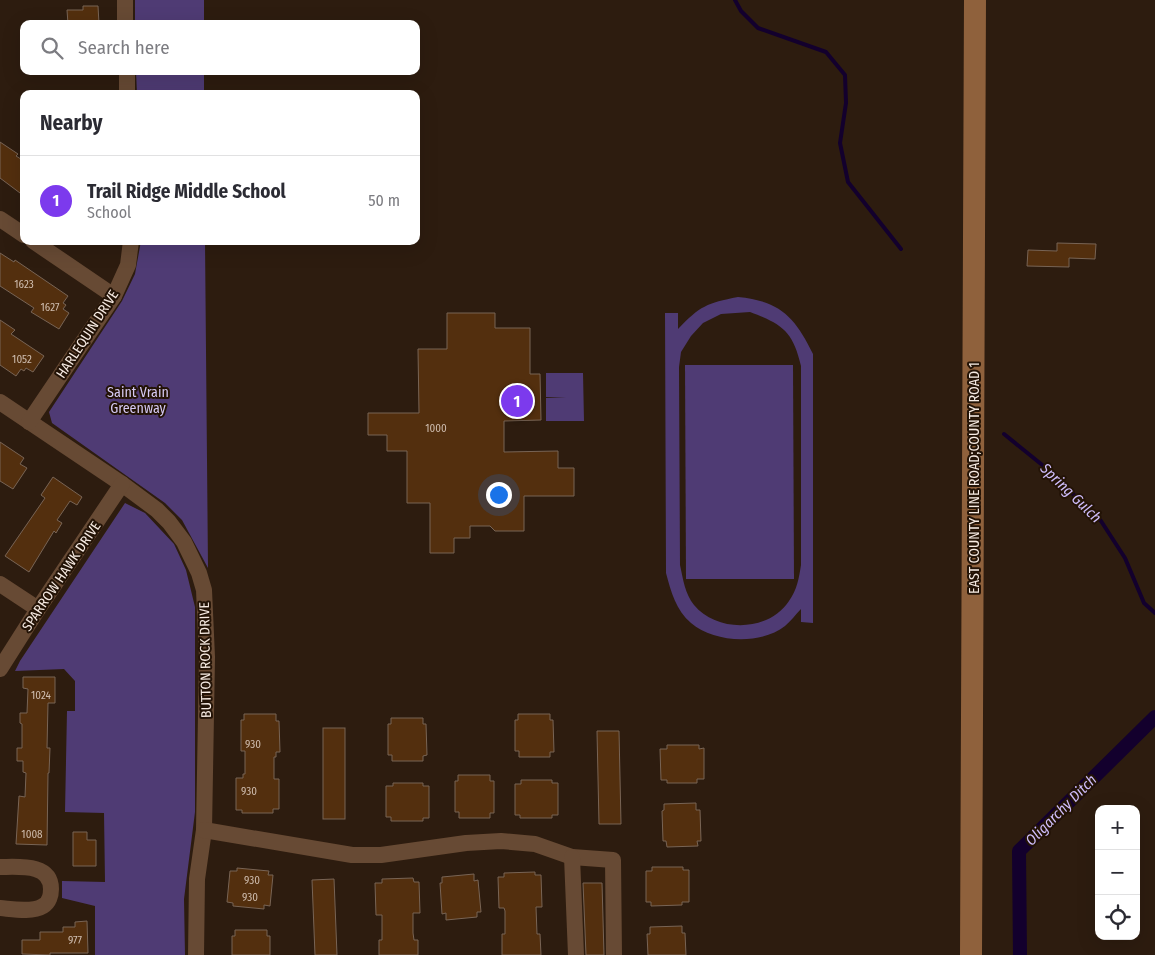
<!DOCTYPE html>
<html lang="en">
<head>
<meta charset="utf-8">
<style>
	:root { --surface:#fff; --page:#f2f2f3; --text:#2b2b33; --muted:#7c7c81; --line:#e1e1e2; --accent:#7c3aed }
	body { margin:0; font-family:"Fira Sans Condensed",sans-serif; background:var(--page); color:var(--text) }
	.controls { position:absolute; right:15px; bottom:15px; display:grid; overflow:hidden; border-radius:10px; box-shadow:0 5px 20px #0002 }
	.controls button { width:45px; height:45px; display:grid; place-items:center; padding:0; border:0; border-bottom:1px solid var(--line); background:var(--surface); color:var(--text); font:25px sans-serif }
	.you { position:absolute; left:498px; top:494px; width:18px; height:18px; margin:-12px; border:4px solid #fff; border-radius:50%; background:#1a73e8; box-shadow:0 0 0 8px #1a73e833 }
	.badge { display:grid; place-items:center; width:32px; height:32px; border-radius:50%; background:var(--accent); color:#fff; font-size:16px; font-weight:700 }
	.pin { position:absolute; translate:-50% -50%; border:2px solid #fff; box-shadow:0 1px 5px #0006 }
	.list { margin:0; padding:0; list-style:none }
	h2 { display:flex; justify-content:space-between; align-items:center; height:65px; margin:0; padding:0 20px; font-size:21px }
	h2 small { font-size:16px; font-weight:400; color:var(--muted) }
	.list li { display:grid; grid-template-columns:32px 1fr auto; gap:15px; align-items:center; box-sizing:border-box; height:90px; padding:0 20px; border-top:1px solid var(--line) }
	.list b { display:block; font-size:19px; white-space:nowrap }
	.list p { margin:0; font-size:16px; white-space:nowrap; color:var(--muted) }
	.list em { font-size:16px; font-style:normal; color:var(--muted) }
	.icon { flex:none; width:28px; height:28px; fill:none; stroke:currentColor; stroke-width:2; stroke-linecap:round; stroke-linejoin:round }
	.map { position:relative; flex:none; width:1155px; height:955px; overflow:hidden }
	.search { position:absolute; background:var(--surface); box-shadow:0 5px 20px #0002; left:20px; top:20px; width:400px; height:55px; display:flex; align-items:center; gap:12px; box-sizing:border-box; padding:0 18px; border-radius:10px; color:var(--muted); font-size:19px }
	.panel { position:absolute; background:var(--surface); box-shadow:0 5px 20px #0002; left:20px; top:90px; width:400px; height:155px; border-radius:10px }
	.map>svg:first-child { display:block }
</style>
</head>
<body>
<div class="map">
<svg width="1155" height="955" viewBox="0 0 1155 955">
	<rect width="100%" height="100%" fill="#2d1c0f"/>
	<g fill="#4f3b74" fill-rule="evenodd">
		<rect x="135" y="0" width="69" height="24"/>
		<path d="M 136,71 L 204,71 L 204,94 L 137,94 Z"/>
		<path d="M 141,241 L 205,241 L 208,568 L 182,520 L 165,503 L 52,423 L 49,412 L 122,301 L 135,274 Z"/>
		<path d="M 738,297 C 780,301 795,317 813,354 L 813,623 L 801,622 L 801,609 C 795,615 791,621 785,626 C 761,645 714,643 691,623 C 676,610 671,592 666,573 L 665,313 L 678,313 L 678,329 C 700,306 707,303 738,297 ZM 750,312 C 782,324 793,331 801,366 L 801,565 C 799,578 797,590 789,601 C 769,632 717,633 694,605 C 685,594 683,579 680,565 L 679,367 L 681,352 L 691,336 L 703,323 L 721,314 Z"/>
		<path d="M 685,365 L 793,365 L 794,579 L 686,579 Z"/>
		<path d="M 546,373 L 583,373 L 584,421 L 546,421 L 546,398 L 566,397 L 546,397 Z"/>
		<path d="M 125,503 L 145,513 L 174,544 L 186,570 L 195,607 L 195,812 L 184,899 L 185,955 L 95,955 L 95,906 L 62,898 L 62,881 L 105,882 L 104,813 L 65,812 L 67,711 L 75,711 L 75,681 L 64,669 L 15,671 L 20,661 Z"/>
	</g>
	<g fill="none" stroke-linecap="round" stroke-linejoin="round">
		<g stroke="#13002d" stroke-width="4">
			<path d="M 735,0 L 741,11 L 758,28 L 826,52 L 845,75 L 846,103 L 840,143 L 848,182 L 901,249"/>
			<path d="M 1004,434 L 1046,468 L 1101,521 L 1125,558 L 1144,603 L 1155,613"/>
		</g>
		<path stroke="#13002d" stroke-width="14" d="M 1020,955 L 1019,851 L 1155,717"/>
	</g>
	<g fill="#532f0e" stroke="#786455">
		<path d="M 83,6 L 98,6 L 99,24 L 68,24 L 67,10 L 83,10 Z"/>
		<path d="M 0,142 L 18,154 L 16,156 L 24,161 L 24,196 L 0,178 Z"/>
		<path d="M 1057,243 L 1096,244 L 1095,259 L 1069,258 L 1069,267 L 1027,266 L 1028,250 L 1057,251 Z"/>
		<path d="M 0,253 L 14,262 L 15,260 L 68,296 L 63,303 L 66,305 L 63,309 L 69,313 L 59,329 L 31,312 L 34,308 L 0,286 Z"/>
		<path d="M 447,313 L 495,313 L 495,328 L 530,328 L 530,374 L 540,374 L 541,420 L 504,421 L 504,452 L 558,451 L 558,468 L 574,468 L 574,496 L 524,496 L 524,531 L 495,531 L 490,526 L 470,526 L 470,538 L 454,538 L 454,553 L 430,553 L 430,503 L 407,503 L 407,451 L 387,451 L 387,435 L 368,435 L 368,413 L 419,413 L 418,349 L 447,349 Z"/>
		<path d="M 0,320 L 15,330 L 11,334 L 44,356 L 33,372 L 26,368 L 24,371 L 21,369 L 16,376 L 0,365 Z"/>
		<path d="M 0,442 L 24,458 L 20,464 L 27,468 L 13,489 L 0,481 Z"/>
		<path d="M 53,477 L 82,497 L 77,505 L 70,501 L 57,520 L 62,523 L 56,533 L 54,531 L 29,572 L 5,556 L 45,498 L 41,495 Z"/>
		<path d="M 23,677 L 55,677 L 55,703 L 48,703 L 47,748 L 50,748 L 49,773 L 48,773 L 47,845 L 16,844 L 19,796 L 25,797 L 26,773 L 23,772 L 23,761 L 17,761 L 17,748 L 22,748 L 22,724 L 20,723 L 20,713 L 27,713 L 28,689 L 23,688 Z"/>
		<path d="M 244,714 L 276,714 L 276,721 L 279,721 L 280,752 L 276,752 L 276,757 L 274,757 L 274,779 L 279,779 L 279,809 L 273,809 L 273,813 L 242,813 L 242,810 L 236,810 L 236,778 L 243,778 L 243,774 L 245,774 L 245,751 L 241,751 L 241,720 L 244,720 Z"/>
		<path d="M 518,714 L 550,714 L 550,720 L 553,720 L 554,752 L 550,752 L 550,757 L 519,757 L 519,751 L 515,751 L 515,720 L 518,720 Z"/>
		<path d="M 391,718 L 423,718 L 423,724 L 426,724 L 427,755 L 423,756 L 423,761 L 392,761 L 392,755 L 388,755 L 388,724 L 391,724 Z"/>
		<rect x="323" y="728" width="22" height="91"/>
		<path d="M 597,731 L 619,731 L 621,824 L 599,824 Z"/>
		<path d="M 667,745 L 699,745 L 699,749 L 704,748 L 704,779 L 697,779 L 697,783 L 667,783 L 667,780 L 661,780 L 660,749 L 667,749 Z"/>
		<path d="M 458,775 L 490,775 L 490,781 L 494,781 L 494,813 L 490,813 L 490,818 L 459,818 L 459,812 L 455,812 L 455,781 L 458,781 Z"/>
		<path d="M 521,780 L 552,780 L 552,783 L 558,783 L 558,815 L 552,815 L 552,818 L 520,818 L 520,815 L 515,815 L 515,784 L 521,784 Z"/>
		<path d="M 393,783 L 423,783 L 423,786 L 429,786 L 429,818 L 423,818 L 423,821 L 391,821 L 391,817 L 386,817 L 386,786 L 393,786 Z"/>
		<path d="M 696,803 L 696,810 L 700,810 L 701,841 L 697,841 L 698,846 L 667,847 L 666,841 L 663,841 L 662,811 L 664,810 L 664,804 Z"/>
		<path d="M 73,832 L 87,832 L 87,840 L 96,840 L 96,866 L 73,866 Z"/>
		<path d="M 652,867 L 683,867 L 683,870 L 689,870 L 689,902 L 682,902 L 682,905 L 651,906 L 651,902 L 646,902 L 646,871 L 652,871 Z"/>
		<path d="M 237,868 L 269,871 L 268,875 L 273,875 L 270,906 L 264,905 L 264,909 L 233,906 L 233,903 L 227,902 L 230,871 L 237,871 Z"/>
		<path d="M 535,872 L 535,875 L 541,875 L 542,907 L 536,907 L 537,934 L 540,934 L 541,955 L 502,955 L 502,934 L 505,934 L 505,911 L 504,908 L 499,908 L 498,877 L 504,877 L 504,873 Z"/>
		<path d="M 474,874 L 474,881 L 478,880 L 481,912 L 477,912 L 477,917 L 446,920 L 446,913 L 442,914 L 440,883 L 442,883 L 442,877 Z"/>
		<path d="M 413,878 L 414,882 L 419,882 L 420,913 L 413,913 L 413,933 L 414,940 L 418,940 L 418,955 L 379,955 L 379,940 L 382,940 L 382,915 L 376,915 L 375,883 L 382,883 L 382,879 Z"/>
		<path d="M 334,879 L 337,955 L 315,955 L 312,880 Z"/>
		<path d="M 583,883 L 602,883 L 604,955 L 586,955 Z"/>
		<path d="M 87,921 L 88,953 L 50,953 L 50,955 L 22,954 L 22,940 L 40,940 L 40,932 L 63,932 L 63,927 L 75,927 L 75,922 Z"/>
		<path d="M 682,926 L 682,933 L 685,933 L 686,955 L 648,955 L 647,934 L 650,934 L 650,927 Z"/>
		<path d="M 235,930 L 267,930 L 267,936 L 270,936 L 270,955 L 232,955 L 232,936 L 235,936 Z"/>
	</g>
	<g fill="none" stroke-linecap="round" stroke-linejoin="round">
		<g stroke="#674a34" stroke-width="16">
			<path d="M 125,0 L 125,24"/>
			<path d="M 127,71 L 127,94"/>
			<path d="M 0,219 L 24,235"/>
			<path d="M 33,241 L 114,296"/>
			<path d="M 0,402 L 122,484 L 157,510 L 169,522 L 184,542 L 199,573 L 204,590 L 207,657 L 204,830 L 197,879 L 196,955"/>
			<path d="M 29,422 L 114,296 L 128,265 L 131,241"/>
			<path d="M 0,584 L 38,609"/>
			<path d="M 0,669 L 38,609 L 122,484"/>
			<path d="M 204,830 L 352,855 L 381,855 L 466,843 L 501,841 L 535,844 L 572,857 L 613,860 L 614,955"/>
			<path d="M 572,857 L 576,955"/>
			<path d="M 0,867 C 18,867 51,863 51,889 C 51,895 49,903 43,906 C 32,913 12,909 0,908"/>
		</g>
		<path stroke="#8f613c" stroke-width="22" d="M 971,955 L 975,0"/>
	</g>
	<g text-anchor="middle" stroke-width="4" stroke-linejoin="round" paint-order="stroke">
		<g font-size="11" fill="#cebcae">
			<text x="24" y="288">1623</text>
			<text x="50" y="311">1627</text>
			<text x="22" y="363">1052</text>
			<text x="436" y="432">1000</text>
			<text x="41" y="699">1024</text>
			<text x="253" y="748">930</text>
			<text x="249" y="795">930</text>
			<text x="32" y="838">1008</text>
			<text x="252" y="884">930</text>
			<text x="250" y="901">930</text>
			<text x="75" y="944">977</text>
		</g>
		<g font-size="14" fill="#f7ebe3" stroke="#231306">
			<text transform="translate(87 334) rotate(-57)" y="5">HARLEQUIN DRIVE</text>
			<text transform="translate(974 478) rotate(-90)" y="5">EAST COUNTY LINE ROAD;COUNTY ROAD 1</text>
			<text transform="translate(61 576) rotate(-56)" y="5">SPARROW HAWK DRIVE</text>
			<text transform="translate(205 660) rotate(-91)" y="5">BUTTON ROCK DRIVE</text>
		</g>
		<g font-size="14" fill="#d5c9f3" stroke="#231306">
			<text x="138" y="397">Saint Vrain<tspan x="138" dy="16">Greenway</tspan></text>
		</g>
		<g font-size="15" font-style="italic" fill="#cfbdfb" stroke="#231306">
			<text transform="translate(1071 493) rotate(44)" y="5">Spring Gulch</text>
			<text transform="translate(1061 810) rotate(-45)" y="5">Oligarchy Ditch</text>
		</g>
	</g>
</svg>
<div class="controls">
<button>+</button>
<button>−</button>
<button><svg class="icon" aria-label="locate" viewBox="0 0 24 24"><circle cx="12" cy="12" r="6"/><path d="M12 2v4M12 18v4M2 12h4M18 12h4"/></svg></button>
</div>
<div class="you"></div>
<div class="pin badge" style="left:517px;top:401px">1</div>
<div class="search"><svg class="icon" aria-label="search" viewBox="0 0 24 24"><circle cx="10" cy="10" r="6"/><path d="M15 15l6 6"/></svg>Search here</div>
<section class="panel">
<h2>Nearby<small></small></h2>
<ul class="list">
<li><span class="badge">1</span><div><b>Trail Ridge Middle School</b><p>School</p></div><em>50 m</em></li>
</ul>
</section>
</div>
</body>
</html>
